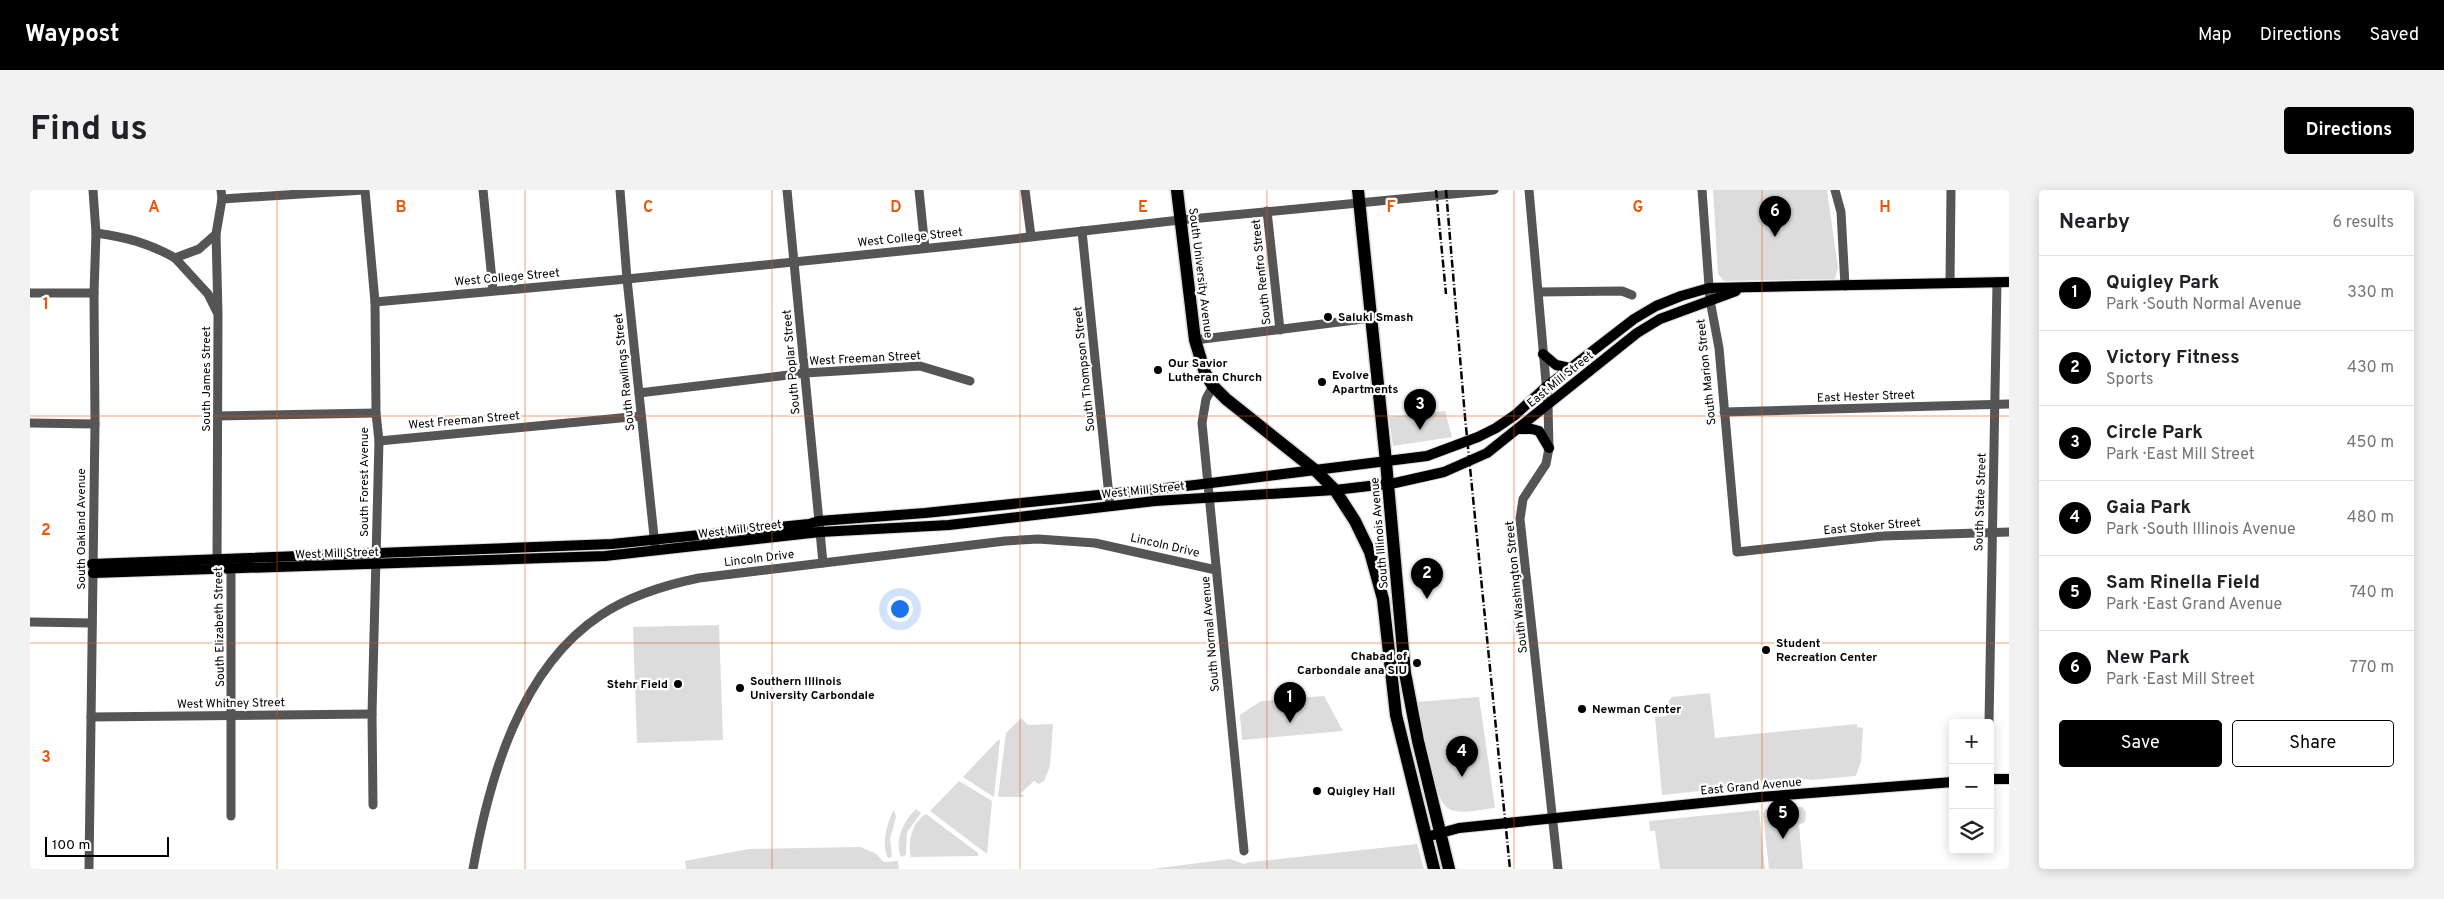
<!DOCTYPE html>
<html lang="en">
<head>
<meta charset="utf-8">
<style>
	:root { --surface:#fff; --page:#f2f2f2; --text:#202124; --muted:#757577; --line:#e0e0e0; --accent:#000 }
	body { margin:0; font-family:Overpass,sans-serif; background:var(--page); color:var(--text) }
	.controls { position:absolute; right:15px; bottom:15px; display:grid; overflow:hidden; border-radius:5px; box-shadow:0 2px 12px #0003 }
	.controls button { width:45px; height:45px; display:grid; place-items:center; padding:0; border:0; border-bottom:1px solid var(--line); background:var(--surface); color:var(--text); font:25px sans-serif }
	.scale { position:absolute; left:15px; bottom:12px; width:124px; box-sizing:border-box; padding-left:5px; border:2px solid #000; border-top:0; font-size:14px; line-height:18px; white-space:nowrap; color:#000; -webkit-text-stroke:4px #fff; paint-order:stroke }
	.you { position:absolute; left:869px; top:418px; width:18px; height:18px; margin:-12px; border:4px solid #fff; border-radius:50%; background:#1a73e8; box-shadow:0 0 0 8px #1a73e833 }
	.badge { display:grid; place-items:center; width:32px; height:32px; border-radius:50%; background:var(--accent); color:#fff; font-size:16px; font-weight:700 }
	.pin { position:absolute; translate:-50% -41px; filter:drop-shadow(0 1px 2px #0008) }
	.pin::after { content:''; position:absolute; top:26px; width:18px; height:15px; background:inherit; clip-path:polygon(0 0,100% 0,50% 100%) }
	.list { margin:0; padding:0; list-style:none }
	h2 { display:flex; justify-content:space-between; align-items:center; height:65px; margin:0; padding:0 20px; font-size:21px }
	h2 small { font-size:16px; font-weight:400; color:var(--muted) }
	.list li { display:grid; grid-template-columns:32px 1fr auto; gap:15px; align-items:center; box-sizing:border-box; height:75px; padding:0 20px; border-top:1px solid var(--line) }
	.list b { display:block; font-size:19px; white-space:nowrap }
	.list p { margin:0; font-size:16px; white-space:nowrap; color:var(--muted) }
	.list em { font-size:16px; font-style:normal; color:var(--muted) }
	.actions { display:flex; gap:10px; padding:15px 20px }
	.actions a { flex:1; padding:11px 0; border:1px solid var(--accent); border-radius:5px; text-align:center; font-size:18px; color:var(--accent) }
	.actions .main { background:var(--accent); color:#fff }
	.icon { flex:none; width:28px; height:28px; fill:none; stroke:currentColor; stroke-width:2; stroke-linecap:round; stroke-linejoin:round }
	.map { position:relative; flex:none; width:1979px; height:679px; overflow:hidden; border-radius:5px }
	header { display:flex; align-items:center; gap:30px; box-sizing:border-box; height:70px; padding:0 25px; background:var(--accent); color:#fff }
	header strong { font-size:24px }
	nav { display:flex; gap:28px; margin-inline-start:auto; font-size:18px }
	.intro { display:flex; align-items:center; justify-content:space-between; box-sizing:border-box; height:120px; padding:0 30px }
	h1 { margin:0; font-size:35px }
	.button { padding:12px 22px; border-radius:5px; background:var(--accent); color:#fff; font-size:18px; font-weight:700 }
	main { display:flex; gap:30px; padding:0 30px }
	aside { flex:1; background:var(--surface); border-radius:5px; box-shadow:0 2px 12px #0003 }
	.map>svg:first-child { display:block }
</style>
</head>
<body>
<header>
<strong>Waypost</strong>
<nav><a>Map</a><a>Directions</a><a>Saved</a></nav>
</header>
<div class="intro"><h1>Find us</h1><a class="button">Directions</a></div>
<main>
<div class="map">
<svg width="1979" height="679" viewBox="0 0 1979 679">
	<rect width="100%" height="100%" fill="#fff"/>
	<g fill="#dcdcdc">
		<path d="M 1683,0 L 1797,0 L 1808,78 L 1805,89 L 1694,91 L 1688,84 Z"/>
		<path d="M 1415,221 L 1422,247 L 1363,256 L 1359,227 Z"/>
		<path d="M 689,435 L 693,550 L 607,553 L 603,437 Z"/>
		<path d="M 1680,503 L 1685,548 L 1827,534 L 1827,537 L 1833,538 L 1831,571 L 1826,586 L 1781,590 L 1770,588 L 1724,591 L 1721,592 L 1718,596 L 1632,605 L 1625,527 L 1637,526 L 1637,514 L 1642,507 Z"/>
		<path d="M 1294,506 L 1313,541 L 1212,550 L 1210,525 L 1231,511 Z"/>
		<path d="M 1449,507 L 1465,618 C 1452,619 1431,625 1419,619 C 1403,611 1390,532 1386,512 Z"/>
		<path d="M 991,528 L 998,535 L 1023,534 L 1020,576 L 1014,591 L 1009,594 L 1004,591 L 991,603 L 994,607 L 968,607 L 976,543 Z"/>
		<path d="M 968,550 L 970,550 L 964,607 L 933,587 Z"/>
		<path d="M 929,591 L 962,611 L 957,664 L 900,621 Z"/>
		<path d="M 1772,617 L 1776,622 L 1775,632 L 1769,635 L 1773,679 L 1739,679 L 1733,624 L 1736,619 Z"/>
		<path d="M 886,619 L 891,623 L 877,642 L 876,665 L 871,667 C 864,649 874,631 886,619 Z"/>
		<path d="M 864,620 L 866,627 L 860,649 L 862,667 L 858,668 C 851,655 857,632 864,620 Z"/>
		<path d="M 1729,620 L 1735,679 L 1630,679 L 1625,641 L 1620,641 L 1619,631 Z"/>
		<path d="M 896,624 L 948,663 L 948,666 L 881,667 C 877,652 882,632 896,624 Z"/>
		<path d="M 1387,654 L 1394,679 L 1122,679 L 1200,669 L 1214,674 L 1221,672 Z"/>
		<path d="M 830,657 L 845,663 L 854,672 L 868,671 L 869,679 L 656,679 L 655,671 L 719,659 Z"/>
	</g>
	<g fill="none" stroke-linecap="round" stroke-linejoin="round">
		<g stroke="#dbdbdb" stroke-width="12">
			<g id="major">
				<path d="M 1513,164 L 1526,175 L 1540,178"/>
				<path d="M 1489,239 L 1502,239 L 1509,241 L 1519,258"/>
				<path d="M 62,374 L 582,354 L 779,334 L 789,331 L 895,323 L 1165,295 L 1397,266 L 1448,247 L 1466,238 L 1485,225 L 1516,197 L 1604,129 L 1626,116 L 1651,106 L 1679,98 L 1979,92"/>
				<path d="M 63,383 L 575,366 L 790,342 L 919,335 L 1125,311 L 1305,300 L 1365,293 L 1414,282 L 1457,263 L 1607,143 L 1630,129 L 1706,101"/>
				<path d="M 1960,589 L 1979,589"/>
				<path d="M 1396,647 L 1429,638 L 1730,607 L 1923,592"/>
			</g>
		</g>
		<g stroke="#dbdbdb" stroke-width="15">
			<g id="highway">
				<path d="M 1147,0 L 1165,150 L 1175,183 L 1183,196 L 1196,209 L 1285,280 L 1305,300 L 1325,331 L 1340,362 L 1353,409 L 1366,525 L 1404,679"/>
				<path d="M 1328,0 L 1356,272 L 1375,483 L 1388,551 L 1419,679"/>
			</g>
		</g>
		<g stroke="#555" stroke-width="9">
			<path d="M 335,0 L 345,112 L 346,223 L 349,251 L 342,524 L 343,615"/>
			<path d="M 453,0 L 463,100"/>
			<path d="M 590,0 L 597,89 L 625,356"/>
			<path d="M 757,0 L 793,373"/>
			<path d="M 889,0 L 895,58"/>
			<path d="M 995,0 L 1001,46"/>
			<path d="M 1499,0 L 1518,215 L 1519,258 L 1516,274 L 1493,309 L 1490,329 L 1528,679"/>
			<path d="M 1672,0 L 1680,110 L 1689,158 L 1707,362 L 1853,346 L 1979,342"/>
			<path d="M 1805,0 L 1811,22 L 1815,96"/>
			<path d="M 192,9 L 334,0"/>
			<path d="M 1237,21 L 1250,140"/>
			<path d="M 1052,41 L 1080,316"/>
			<path d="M 66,43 C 95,47 119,53 145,68 L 169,59 L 186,44"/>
			<path d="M 145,68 L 178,104 L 187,122"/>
			<path d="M 1920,93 L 1921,0"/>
			<path d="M 1509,102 L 1592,101 L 1602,105"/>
			<path d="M 0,103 L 64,103"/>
			<path d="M 345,112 L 597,89 L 930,55 L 1150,30 L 1464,0"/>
			<path d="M 1165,150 L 1341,128"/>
			<path d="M 1183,196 L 1176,209 L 1172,233 L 1214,661"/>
			<path d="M 609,203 L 775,183 L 890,176 L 940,191"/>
			<path d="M 1694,222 L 1979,214"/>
			<path d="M 188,226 L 346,223"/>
			<path d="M 0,233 L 65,234"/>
			<path d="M 349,251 L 611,226"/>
			<path d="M 201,374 L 201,626"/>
			<path d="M 187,375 L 188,124 L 186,44 L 192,9 L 191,0"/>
			<path d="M 0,432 L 62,433"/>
			<path d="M 61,527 L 342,524"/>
			<path d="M 1959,533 L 1967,92"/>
			<path d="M 59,679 L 65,234 L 64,103 L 66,43 L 63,0"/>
			<path d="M 443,679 C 459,589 490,478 571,425 C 601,405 635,395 669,388 L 975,351 L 1008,349 L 1065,353 L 1186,380"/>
		</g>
		<use href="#major" stroke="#000" stroke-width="10"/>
		<use href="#highway" stroke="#000" stroke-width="12"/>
		<g stroke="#000" stroke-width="2.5" stroke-dasharray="8 2.5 1 2.5" stroke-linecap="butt">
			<path d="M 1406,0 L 1416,104"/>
			<path d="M 1416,0 L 1435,227 L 1480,679"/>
		</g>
	</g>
	<path fill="none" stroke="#e8590c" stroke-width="1" stroke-opacity="0.55" d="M 247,0 L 247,679M 495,0 L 495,679M 742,0 L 742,679M 990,0 L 990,679M 1237,0 L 1237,679M 1484,0 L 1484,679M 1732,0 L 1732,679M 0,226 L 1979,226M 0,453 L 1979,453"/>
	<g fill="#000" stroke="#fff" stroke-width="2">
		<circle cx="1298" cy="127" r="5"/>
		<circle cx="1128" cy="180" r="5"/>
		<circle cx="1292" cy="192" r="5"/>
		<circle cx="1736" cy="460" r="5"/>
		<circle cx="1387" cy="473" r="5"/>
		<circle cx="648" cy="494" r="5"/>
		<circle cx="710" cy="498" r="5"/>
		<circle cx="1552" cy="519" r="5"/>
		<circle cx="1287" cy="601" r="5"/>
	</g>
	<g text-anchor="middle" stroke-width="4.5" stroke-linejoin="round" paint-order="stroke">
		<g font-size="12" fill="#000" stroke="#fff">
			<text transform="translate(880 47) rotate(-6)" y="4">West College Street</text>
			<text transform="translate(1231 82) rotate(-96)" y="4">South Renfro Street</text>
			<text transform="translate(1171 83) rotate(83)" y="4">South University Avenue</text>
			<text transform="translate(477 87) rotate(-5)" y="4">West College Street</text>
			<text transform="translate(835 168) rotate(-3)" y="4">West Freeman Street</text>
			<text transform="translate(761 172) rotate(-95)" y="4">South Poplar Street</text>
			<text transform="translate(1054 179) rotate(-96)" y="4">South Thompson Street</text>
			<text transform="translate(594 182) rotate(-96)" y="4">South Rawlings Street</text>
			<text transform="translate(1676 182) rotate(-96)" y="4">South Marion Street</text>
			<text transform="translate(176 189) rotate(-90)" y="4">South James Street</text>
			<text transform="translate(1530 189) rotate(-39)" y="4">East Mill Street</text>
			<text transform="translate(1836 206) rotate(-2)" y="4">East Hester Street</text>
			<text transform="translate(434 230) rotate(-5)" y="4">West Freeman Street</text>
			<text transform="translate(334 292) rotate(-90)" y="4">South Forest Avenue</text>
			<text transform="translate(1113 300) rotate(-6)" y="4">West Mill Street</text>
			<text transform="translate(1950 312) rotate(-88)" y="4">South State Street</text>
			<text transform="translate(1842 336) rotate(-5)" y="4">East Stoker Street</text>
			<text transform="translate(51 339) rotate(-90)" y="4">South Oakland Avenue</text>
			<text transform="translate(710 339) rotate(-7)" y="4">West Mill Street</text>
			<text transform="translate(1349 343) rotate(-95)" y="4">South Illinois Avenue</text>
			<text transform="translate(1135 355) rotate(13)" y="4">Lincoln Drive</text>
			<text transform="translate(307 363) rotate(-2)" y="4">West Mill Street</text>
			<text transform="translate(729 368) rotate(-7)" y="4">Lincoln Drive</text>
			<text transform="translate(1486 397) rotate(-96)" y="4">South Washington Street</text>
			<text transform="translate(189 437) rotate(-91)" y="4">South Elizabeth Street</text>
			<text transform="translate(1180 444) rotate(-95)" y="4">South Normal Avenue</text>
			<text transform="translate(201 513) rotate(-1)" y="4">West Whitney Street</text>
			<text transform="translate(1721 596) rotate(-5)" y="4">East Grand Avenue</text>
		</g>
		<g font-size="12" font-weight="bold" fill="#000" stroke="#fff" text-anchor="start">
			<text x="1308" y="131">Saluki Smash</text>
			<text x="1138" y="177">Our Savior<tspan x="1138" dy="14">Lutheran Church</tspan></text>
			<text x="1302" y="189">Evolve<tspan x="1302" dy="14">Apartments</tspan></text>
			<text x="1746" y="457">Student<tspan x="1746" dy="14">Recreation Center</tspan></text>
			<text x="1377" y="470" text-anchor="end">Chabad of<tspan x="1377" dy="14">Carbondale ana SIU</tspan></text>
			<text x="720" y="495">Southern Illinois<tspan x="720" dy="14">University Carbondale</tspan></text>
			<text x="638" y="498" text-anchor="end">Stehr Field</text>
			<text x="1562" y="523">Newman Center</text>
			<text x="1297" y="605">Quigley Hall</text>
		</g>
	</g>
	<g font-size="16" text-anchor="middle" font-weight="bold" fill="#e8590c" stroke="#fff" stroke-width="4.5" stroke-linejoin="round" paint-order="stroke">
		<text x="124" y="22">A</text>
		<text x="371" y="22">B</text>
		<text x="618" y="22">C</text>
		<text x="866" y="22">D</text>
		<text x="1113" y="22">E</text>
		<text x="1361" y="22">F</text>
		<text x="1608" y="22">G</text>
		<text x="1855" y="22">H</text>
		<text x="16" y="119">1</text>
		<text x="16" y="345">2</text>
		<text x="16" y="572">3</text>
	</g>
</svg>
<div class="controls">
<button>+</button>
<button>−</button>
<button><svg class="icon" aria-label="layers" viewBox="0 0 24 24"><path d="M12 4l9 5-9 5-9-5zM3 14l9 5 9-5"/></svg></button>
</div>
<div class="scale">100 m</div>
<div class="you"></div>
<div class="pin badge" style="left:1260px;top:533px">1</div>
<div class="pin badge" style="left:1397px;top:409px">2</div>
<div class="pin badge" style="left:1390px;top:240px">3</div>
<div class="pin badge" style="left:1432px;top:587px">4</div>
<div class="pin badge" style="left:1753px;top:649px">5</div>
<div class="pin badge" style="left:1745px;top:47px">6</div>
</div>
<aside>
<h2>Nearby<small>6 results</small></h2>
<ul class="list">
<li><span class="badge">1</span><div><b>Quigley Park</b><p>Park · South Normal Avenue</p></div><em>330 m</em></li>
<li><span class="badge">2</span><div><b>Victory Fitness</b><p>Sports</p></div><em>430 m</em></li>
<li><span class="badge">3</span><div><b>Circle Park</b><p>Park · East Mill Street</p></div><em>450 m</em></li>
<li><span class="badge">4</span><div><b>Gaia Park</b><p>Park · South Illinois Avenue</p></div><em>480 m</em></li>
<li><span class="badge">5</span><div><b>Sam Rinella Field</b><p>Park · East Grand Avenue</p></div><em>740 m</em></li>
<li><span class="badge">6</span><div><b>New Park</b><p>Park · East Mill Street</p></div><em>770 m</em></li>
</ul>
<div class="actions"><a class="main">Save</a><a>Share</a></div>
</aside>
</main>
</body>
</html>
